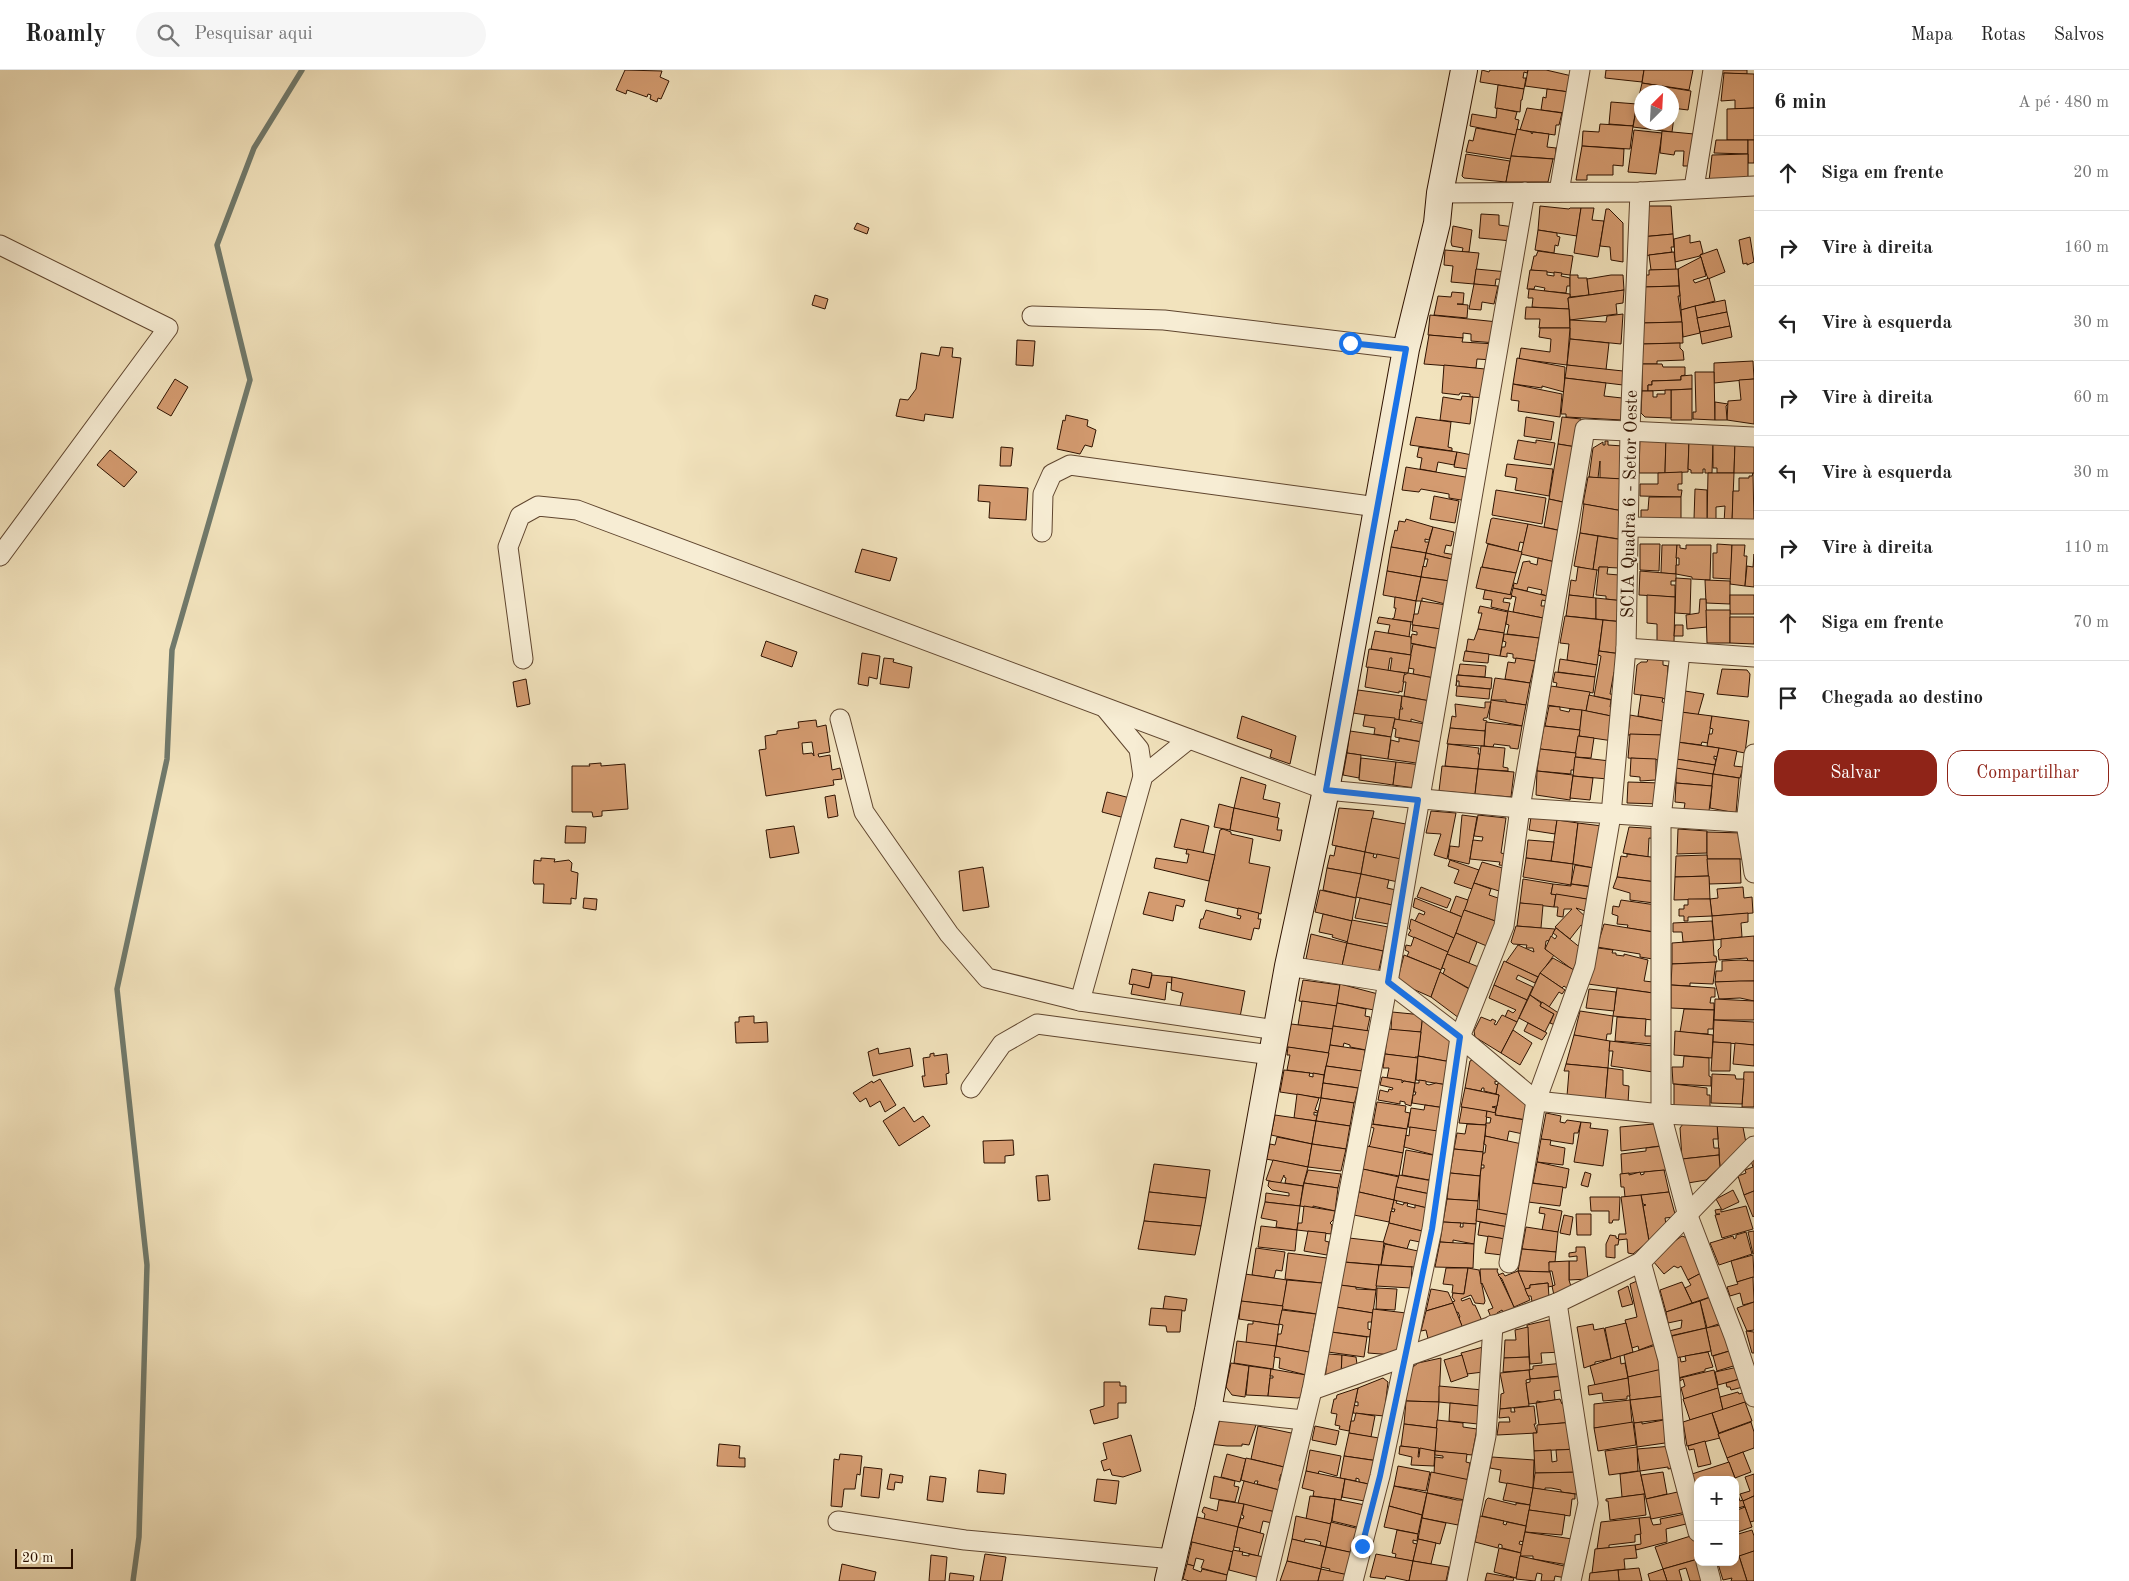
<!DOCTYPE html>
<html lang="pt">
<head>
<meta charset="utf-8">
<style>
	:root { --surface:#fff; --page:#f6f6f6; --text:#222; --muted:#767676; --line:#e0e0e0; --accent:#8f2418 }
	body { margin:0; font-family:"Old Standard TT",serif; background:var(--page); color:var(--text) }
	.controls { position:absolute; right:15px; bottom:15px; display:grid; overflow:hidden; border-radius:10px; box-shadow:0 2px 8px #0003 }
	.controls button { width:45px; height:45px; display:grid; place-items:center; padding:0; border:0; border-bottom:1px solid var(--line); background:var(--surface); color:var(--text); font:25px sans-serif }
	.compass { position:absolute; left:1634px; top:15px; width:45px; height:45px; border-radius:50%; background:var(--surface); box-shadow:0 2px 8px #0003; rotate:24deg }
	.scale { position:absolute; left:15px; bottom:12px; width:58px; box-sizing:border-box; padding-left:5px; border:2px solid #2f1200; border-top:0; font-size:14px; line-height:18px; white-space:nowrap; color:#2f1200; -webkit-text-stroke:4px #f7edd4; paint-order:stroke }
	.stop { position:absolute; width:15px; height:15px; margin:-11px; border:4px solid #1a73e8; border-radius:50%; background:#fff }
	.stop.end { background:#1a73e8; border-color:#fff; box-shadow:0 1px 5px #0008 }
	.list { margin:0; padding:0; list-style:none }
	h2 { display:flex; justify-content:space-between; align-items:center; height:65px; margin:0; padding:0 20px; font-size:21px }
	h2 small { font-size:16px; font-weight:400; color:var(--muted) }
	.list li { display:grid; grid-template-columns:32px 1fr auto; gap:15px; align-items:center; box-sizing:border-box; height:75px; padding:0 20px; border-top:1px solid var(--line) }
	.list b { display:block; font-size:19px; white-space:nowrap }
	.list em { font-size:16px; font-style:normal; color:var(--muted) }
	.actions { display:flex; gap:10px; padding:15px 20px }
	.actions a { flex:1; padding:11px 0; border:1px solid var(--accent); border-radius:15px; text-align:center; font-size:18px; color:var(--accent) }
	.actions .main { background:var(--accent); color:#fff }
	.icon { flex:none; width:28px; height:28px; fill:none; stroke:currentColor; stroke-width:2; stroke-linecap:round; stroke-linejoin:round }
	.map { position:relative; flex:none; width:1754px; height:1511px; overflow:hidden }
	header { display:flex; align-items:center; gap:30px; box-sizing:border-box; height:70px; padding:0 25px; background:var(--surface); border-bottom:1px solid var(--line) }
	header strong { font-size:24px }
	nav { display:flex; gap:28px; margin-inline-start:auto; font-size:18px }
	.search { width:350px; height:45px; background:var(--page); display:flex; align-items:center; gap:12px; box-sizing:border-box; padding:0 18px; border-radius:28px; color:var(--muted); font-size:19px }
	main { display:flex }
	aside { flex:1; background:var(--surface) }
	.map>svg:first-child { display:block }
</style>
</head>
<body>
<header>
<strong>Roamly</strong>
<div class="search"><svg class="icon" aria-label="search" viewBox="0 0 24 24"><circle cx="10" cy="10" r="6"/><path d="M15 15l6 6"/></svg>Pesquisar aqui</div>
<nav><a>Mapa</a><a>Rotas</a><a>Salvos</a></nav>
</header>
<main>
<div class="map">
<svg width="1754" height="1511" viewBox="0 0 1754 1511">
	<rect width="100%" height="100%" fill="#f2e3bd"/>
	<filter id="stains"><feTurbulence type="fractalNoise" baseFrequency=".004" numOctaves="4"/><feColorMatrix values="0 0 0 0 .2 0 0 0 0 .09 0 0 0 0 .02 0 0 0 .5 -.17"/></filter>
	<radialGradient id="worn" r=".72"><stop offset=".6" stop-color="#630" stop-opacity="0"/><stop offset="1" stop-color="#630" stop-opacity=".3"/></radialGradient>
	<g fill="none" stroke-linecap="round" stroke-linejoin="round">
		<path stroke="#70796b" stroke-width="5.5" d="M 133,1511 L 139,1467 L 147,1195 L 117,919 L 167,689 L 172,580 L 250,310 L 217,175 L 254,78 L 302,0"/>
	</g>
	<g fill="#d49b70" stroke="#2f1200" fill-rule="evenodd">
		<path d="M 625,0 L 662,1 L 660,7 L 669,11 L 661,29 L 658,28 L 657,32 L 650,29 L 651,25 L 648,24 L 647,27 L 627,20 L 626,24 L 616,20 Z"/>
		<path d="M 1482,0 L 1489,2 L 1490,0 L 1528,0 L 1527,3 L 1524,2 L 1523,8 L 1526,8 L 1524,19 L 1480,12 Z"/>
		<path d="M 1528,0 L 1546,0 L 1572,6 L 1569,22 L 1525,16 Z"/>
		<path d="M 1606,0 L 1644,0 L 1642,12 L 1605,8 Z"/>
		<path d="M 1644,0 L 1693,0 L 1689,20 L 1642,13 Z"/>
		<path d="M 1721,0 L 1747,0 L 1747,4 L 1721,3 Z"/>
		<path d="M 1724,3 L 1754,4 L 1754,38 L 1735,39 L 1735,30 L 1721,31 Z"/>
		<path d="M 1642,13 L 1691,21 L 1688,40 L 1672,38 L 1672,22 L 1642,22 L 1642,35 L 1637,35 Z"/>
		<path d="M 1498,15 L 1524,19 L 1522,30 L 1521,30 L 1520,42 L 1495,38 Z"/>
		<path d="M 1547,19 L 1569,22 L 1565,43 L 1541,40 L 1543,27 L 1546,28 Z"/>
		<path d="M 1611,32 L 1637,34 L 1633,56 L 1609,54 Z"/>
		<path d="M 1637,35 L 1642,35 L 1642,52 L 1672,52 L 1672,47 L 1674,47 L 1672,62 L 1633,57 Z"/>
		<path d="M 1497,38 L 1517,42 L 1515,49 L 1519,50 L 1516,65 L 1470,56 L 1472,44 L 1496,48 Z"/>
		<path d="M 1527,38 L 1562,43 L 1559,55 L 1556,55 L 1555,65 L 1520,60 Z"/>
		<path d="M 1754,38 L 1754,70 L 1727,70 L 1727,39 Z"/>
		<path d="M 1600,54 L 1633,56 L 1630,79 L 1582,76 L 1583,61 L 1599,62 Z"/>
		<path d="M 1476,58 L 1516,65 L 1511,89 L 1466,82 L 1469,70 L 1473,71 Z"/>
		<path d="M 1517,59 L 1531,62 L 1532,64 L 1533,62 L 1549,64 L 1547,77 L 1556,78 L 1555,89 L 1511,86 Z"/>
		<path d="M 1634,60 L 1662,63 L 1656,104 L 1628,102 Z"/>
		<path d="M 1662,61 L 1694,64 L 1690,96 L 1683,96 L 1684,81 L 1675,81 L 1674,85 L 1660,83 Z"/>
		<path d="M 1716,70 L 1748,70 L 1748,84 L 1714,83 Z"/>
		<rect x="1748" y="70" width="6" height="23"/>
		<path d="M 1582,76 L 1624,79 L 1623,96 L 1613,95 L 1613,105 L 1587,105 L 1587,110 L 1576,110 Z"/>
		<path d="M 1466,84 L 1510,91 L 1506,112 L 1464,108 L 1462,106 Z"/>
		<path d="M 1748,84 L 1748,110 L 1709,111 L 1712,85 Z"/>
		<path d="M 1511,86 L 1553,89 L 1548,112 L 1506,112 Z"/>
		<path d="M 1540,136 L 1569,139 L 1570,138 L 1581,138 L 1577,166 L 1538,160 Z"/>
		<path d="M 1647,136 L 1671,136 L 1673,164 L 1641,167 Z"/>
		<path d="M 1581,138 L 1594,138 L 1592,150 L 1604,151 L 1598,187 L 1574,183 Z"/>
		<path d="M 1606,139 L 1609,139 L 1623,153 L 1623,192 L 1611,190 L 1610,177 L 1600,176 Z"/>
		<path d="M 1481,144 L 1499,145 L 1499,155 L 1514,157 L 1512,171 L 1479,168 Z"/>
		<path d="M 857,153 L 869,158 L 867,164 L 854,159 Z"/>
		<path d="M 1453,156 L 1472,160 L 1469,182 L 1462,182 L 1463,178 L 1452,176 L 1451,172 Z"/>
		<path d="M 1538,160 L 1557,163 L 1557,166 L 1560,167 L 1558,176 L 1555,175 L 1554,183 L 1535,180 Z"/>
		<path d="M 1673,164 L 1674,177 L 1671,177 L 1672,182 L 1643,186 L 1641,167 Z"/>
		<path d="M 1690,165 L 1690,173 L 1700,171 L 1703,183 L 1700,185 L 1700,186 L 1675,192 L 1674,169 Z"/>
		<path d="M 1750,167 L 1754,192 L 1747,195 L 1747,193 L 1743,194 L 1739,170 Z"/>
		<path d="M 1717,179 L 1725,202 L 1708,209 L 1700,185 Z"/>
		<path d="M 1445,180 L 1479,183 L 1474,214 L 1451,212 L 1453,196 L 1444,195 Z"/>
		<path d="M 1538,181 L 1573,186 L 1570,205 L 1531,200 L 1534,186 L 1536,186 Z"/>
		<path d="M 1674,182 L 1676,200 L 1651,200 L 1649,185 Z"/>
		<path d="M 1701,187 L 1706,206 L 1693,210 L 1695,213 L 1709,208 L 1715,231 L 1681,240 L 1678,199 Z"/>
		<path d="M 1476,199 L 1508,202 L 1507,210 L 1496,209 L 1495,216 L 1474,214 Z"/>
		<path d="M 1678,199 L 1679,216 L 1643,217 L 1643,205 L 1649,205 L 1649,200 Z"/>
		<path d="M 1530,200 L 1547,201 L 1547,205 L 1554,206 L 1554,202 L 1562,203 L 1561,206 L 1570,208 L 1570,216 L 1567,216 L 1566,223 L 1544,221 L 1545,218 L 1535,216 L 1534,219 L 1527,219 Z"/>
		<path d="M 1570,205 L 1578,205 L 1578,208 L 1587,208 L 1589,225 L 1570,227 Z"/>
		<path d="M 1611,205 L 1623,205 L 1624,220 L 1589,225 L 1587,209 Z"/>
		<path d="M 1474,214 L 1498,216 L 1494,234 L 1482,232 L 1481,240 L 1469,239 Z"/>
		<path d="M 1679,216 L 1680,226 L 1678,226 L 1682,252 L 1643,253 L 1643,217 Z"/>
		<path d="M 1529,219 L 1570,224 L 1570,227 L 1568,228 L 1569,239 L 1532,237 L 1533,228 L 1528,228 Z"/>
		<path d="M 1624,220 L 1623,233 L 1616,234 L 1617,244 L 1570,250 L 1568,228 Z"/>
		<path d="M 1452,222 L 1464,223 L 1463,234 L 1457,234 L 1468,235 L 1467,248 L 1434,245 L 1438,226 L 1451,227 Z"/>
		<path d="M 815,225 L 828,229 L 825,239 L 812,235 Z"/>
		<path d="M 1725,230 L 1727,242 L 1697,248 L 1695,236 Z"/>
		<path d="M 1695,236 L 1700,263 L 1683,267 L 1681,240 Z"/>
		<path d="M 1526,237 L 1569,239 L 1570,258 L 1539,258 L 1540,249 L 1525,249 Z"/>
		<path d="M 1727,242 L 1730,256 L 1700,262 L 1697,248 Z"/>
		<path d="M 1623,244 L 1621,274 L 1570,269 L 1570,250 L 1606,252 L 1607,246 Z"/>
		<path d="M 1430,245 L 1498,252 L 1496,273 L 1471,271 L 1471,264 L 1463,263 L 1463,268 L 1428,265 Z"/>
		<path d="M 1682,252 L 1683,273 L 1643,274 L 1642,253 Z"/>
		<path d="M 1730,256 L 1732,267 L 1702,274 L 1700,262 Z"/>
		<path d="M 1540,258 L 1570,258 L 1567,295 L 1519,289 L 1521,278 L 1550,282 L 1551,269 L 1539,267 Z"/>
		<path d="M 1429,265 L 1463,268 L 1462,272 L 1496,274 L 1493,290 L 1477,289 L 1476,298 L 1424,294 Z"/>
		<path d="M 1570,269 L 1609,273 L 1606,300 L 1567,295 Z"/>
		<path d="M 1017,270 L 1035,271 L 1033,296 L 1016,295 Z"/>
		<path d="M 1680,273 L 1680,278 L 1683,281 L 1684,290 L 1657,291 L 1657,294 L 1642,294 L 1643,274 Z"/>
		<path d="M 941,277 L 953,278 L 952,287 L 961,288 L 953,348 L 925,344 L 924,351 L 896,346 L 900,329 L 908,330 L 916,319 L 921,283 L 939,286 Z"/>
		<path d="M 1517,288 L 1565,297 L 1564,322 L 1542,316 L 1542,318 L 1513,314 Z"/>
		<path d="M 1753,291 L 1754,309 L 1714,313 L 1714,293 Z"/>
		<path d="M 1642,294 L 1662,294 L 1663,297 L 1685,297 L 1685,305 L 1681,306 L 1681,310 L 1652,311 L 1652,315 L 1648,315 L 1648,321 L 1642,321 Z"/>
		<path d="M 1444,295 L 1485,299 L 1488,328 L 1470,327 L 1470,324 L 1460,323 L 1459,325 L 1442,323 Z"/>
		<path d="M 1567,295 L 1623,301 L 1623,315 L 1565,308 Z"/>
		<path d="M 1695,302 L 1714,302 L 1715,350 L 1693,349 L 1693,342 L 1696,342 Z"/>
		<path d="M 1692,305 L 1692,319 L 1648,321 L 1648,315 L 1652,315 L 1652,311 L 1681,310 L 1681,306 Z"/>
		<path d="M 1565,308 L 1606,313 L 1604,326 L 1622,328 L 1622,350 L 1566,347 L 1566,344 L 1561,344 Z"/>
		<path d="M 175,309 L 188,317 L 171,346 L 157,338 Z"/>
		<path d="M 1754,309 L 1754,354 L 1727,350 L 1728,331 L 1741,330 L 1739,310 Z"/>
		<path d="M 1513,314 L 1562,324 L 1560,347 L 1518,341 L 1519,331 L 1511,330 Z"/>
		<path d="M 1692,319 L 1692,350 L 1671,350 L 1671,320 Z"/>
		<path d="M 1665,320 L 1671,320 L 1671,348 L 1645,347 L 1641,343 L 1642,321 L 1653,321 L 1653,327 L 1657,327 L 1657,324 L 1665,324 Z"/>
		<path d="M 1462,326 L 1473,327 L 1470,354 L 1440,350 L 1443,327 L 1461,330 Z"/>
		<path d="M 1715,332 L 1728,334 L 1726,336 L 1727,350 L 1715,350 Z"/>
		<path d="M 1066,345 L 1088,350 L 1087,356 L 1096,360 L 1092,377 L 1085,375 L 1080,384 L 1057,379 L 1063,350 L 1065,351 Z"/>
		<path d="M 1416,347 L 1451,352 L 1448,377 L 1452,378 L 1452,381 L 1410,375 Z"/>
		<path d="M 1526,347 L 1554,352 L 1551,370 L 1524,366 Z"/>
		<path d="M 1562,347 L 1581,349 L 1576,377 L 1558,374 Z"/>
		<path d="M 1640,366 L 1666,366 L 1665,403 L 1639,403 Z"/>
		<path d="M 1666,366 L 1689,368 L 1688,402 L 1665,403 Z"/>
		<path d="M 1518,370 L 1536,373 L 1536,370 L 1555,373 L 1551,395 L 1514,389 Z"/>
		<path d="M 1605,371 L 1608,371 L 1608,375 L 1623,376 L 1621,409 L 1600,408 L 1600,391 L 1598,408 L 1589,407 L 1593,378 L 1603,372 L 1603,375 L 1605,375 Z"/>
		<path d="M 1689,371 L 1713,372 L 1712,403 L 1705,403 L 1705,399 L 1703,399 L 1703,403 L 1691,403 L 1691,400 L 1688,399 Z"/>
		<path d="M 1713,372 L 1735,372 L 1734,403 L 1717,403 L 1717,398 L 1713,398 Z"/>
		<path d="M 1735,372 L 1754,373 L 1754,403 L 1734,403 Z"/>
		<path d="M 1558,374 L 1576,377 L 1568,433 L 1549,429 Z"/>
		<path d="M 1001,377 L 1013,378 L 1011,396 L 1000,396 Z"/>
		<path d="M 1419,377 L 1457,382 L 1454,395 L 1438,392 L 1436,402 L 1420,399 L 1422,388 L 1417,387 Z"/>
		<path d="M 110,380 L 137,402 L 124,417 L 97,395 Z"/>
		<path d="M 1457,382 L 1477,386 L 1475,400 L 1454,397 Z"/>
		<path d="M 1507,394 L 1553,399 L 1549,426 L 1515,420 L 1517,408 L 1505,406 Z"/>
		<path d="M 1406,397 L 1477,409 L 1473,432 L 1449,428 L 1449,424 L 1421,419 L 1419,422 L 1402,420 Z"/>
		<path d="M 1682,402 L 1682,414 L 1678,414 L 1678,420 L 1682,420 L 1681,427 L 1640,426 L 1640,414 L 1658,414 L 1658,403 Z"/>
		<path d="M 1708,403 L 1734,403 L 1732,453 L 1724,453 L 1725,436 L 1716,437 L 1716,453 L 1707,450 Z"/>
		<path d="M 1753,403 L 1754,453 L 1732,453 L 1733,421 L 1739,421 L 1739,408 L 1749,408 L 1749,406 L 1752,406 Z"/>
		<path d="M 1588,407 L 1624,409 L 1623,441 L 1583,434 Z"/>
		<path d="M 979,415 L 1028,418 L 1026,450 L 989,448 L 990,432 L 978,431 Z"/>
		<path d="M 1695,419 L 1707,420 L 1707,450 L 1694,449 Z"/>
		<path d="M 1496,420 L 1546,428 L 1542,454 L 1492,445 Z"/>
		<path d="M 1434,426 L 1459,431 L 1455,453 L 1430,449 Z"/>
		<path d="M 1649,427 L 1681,427 L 1681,453 L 1641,452 L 1641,440 L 1648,440 Z"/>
		<path d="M 1549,429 L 1567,433 L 1562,461 L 1544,457 Z"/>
		<path d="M 1584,434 L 1623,441 L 1619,469 L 1580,463 Z"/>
		<path d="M 1493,448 L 1528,454 L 1524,473 L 1520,472 L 1518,481 L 1486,473 L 1491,449 Z"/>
		<path d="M 1406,449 L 1433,457 L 1429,470 L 1425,469 L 1425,472 L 1429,472 L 1426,483 L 1391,477 L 1395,460 L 1397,461 L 1399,451 L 1405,452 Z"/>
		<path d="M 1528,454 L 1562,461 L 1555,492 L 1521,484 Z"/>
		<path d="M 1433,457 L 1454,462 L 1451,476 L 1446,475 L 1444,483 L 1456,485 L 1456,490 L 1426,483 Z"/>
		<path d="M 1580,463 L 1598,466 L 1593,500 L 1574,496 Z"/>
		<path d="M 1598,466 L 1624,470 L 1619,498 L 1599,497 L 1599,500 L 1593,500 Z"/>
		<path d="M 1488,474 L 1522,482 L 1516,503 L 1482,497 Z"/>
		<path d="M 1640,474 L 1660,474 L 1659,501 L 1640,500 Z"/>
		<path d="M 1717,474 L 1732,475 L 1731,509 L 1713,508 L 1713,483 L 1717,483 Z"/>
		<path d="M 1662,475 L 1677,475 L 1676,504 L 1661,503 Z"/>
		<path d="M 1677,475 L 1680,475 L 1680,478 L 1686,479 L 1686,475 L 1711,475 L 1710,510 L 1692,509 L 1692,507 L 1676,504 L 1676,495 L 1679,495 L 1679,488 L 1676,488 Z"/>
		<path d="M 1732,475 L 1745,475 L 1744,486 L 1747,486 L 1745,516 L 1730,514 Z"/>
		<path d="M 1391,477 L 1426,483 L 1421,507 L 1387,501 Z"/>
		<path d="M 862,479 L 897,488 L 890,511 L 855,502 Z"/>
		<path d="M 1426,483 L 1460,491 L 1457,512 L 1421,507 L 1423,496 L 1426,497 L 1428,489 L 1425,489 Z"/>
		<path d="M 1754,484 L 1754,517 L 1745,516 L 1747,496 L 1753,497 Z"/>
		<path d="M 1538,488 L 1555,492 L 1547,526 L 1541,524 L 1542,520 L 1528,517 L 1527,521 L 1513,518 L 1514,513 L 1517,514 L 1523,492 L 1530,491 L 1530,493 L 1537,495 Z"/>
		<path d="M 1481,497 L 1516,503 L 1510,525 L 1476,518 Z"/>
		<path d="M 1578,497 L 1597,500 L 1593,528 L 1569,525 L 1571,510 L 1576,511 Z"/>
		<path d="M 1599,497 L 1608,497 L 1607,504 L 1619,505 L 1622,531 L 1606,529 L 1606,526 L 1596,525 Z"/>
		<path d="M 1387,501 L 1421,507 L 1416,531 L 1383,525 Z"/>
		<path d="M 1640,501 L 1676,504 L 1676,511 L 1671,511 L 1671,515 L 1675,515 L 1675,527 L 1639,525 Z"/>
		<path d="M 1421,507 L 1457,512 L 1453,536 L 1422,528 L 1422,531 L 1416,531 Z"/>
		<path d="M 1676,508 L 1691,509 L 1690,544 L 1675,543 Z"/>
		<path d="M 1705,510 L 1730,511 L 1730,534 L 1706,533 Z"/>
		<path d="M 1513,518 L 1547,526 L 1546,531 L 1542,530 L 1541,536 L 1545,536 L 1543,548 L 1513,542 L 1516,527 L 1511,526 Z"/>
		<path d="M 1485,520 L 1512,525 L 1511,529 L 1504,528 L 1503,532 L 1510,533 L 1508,541 L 1491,537 L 1492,530 L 1483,529 Z"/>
		<path d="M 1569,525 L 1596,528 L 1596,549 L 1566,546 Z"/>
		<path d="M 1647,525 L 1675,527 L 1674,572 L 1657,571 L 1657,554 L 1647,553 Z"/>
		<rect x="1730" y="525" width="24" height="19"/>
		<path d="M 1395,527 L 1416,531 L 1413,552 L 1392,549 L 1394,548 L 1396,538 L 1394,538 Z"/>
		<path d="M 1596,528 L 1624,531 L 1623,552 L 1596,549 Z"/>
		<path d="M 1700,529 L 1706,529 L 1707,557 L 1687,559 L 1686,545 L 1699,543 Z"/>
		<path d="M 1421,531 L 1453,536 L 1448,560 L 1412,555 L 1414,544 L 1418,544 Z"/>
		<path d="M 1480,536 L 1508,542 L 1504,563 L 1478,559 L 1482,543 L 1478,543 Z"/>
		<path d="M 1706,540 L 1730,540 L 1730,573 L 1707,573 Z"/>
		<path d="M 1508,541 L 1543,548 L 1539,568 L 1507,564 L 1509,555 L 1506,554 Z"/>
		<path d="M 1565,546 L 1603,550 L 1597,595 L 1567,590 L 1569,574 L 1560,573 Z"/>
		<path d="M 1379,547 L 1411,552 L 1409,567 L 1388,563 L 1390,555 L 1377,553 Z"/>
		<path d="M 1730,547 L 1754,547 L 1754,574 L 1730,573 Z"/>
		<path d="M 1603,550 L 1623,552 L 1621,584 L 1599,581 Z"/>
		<path d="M 1413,555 L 1448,560 L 1445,580 L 1410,573 L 1412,564 L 1417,565 L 1417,562 L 1412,561 Z"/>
		<path d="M 1675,555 L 1683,555 L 1683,566 L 1674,566 Z"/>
		<path d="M 1478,559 L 1504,563 L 1500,586 L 1466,581 L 1468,569 L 1474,570 Z"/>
		<path d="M 1375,561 L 1411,567 L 1411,585 L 1371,579 Z"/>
		<path d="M 1504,564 L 1539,568 L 1535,591 L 1513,588 L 1513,584 L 1507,583 L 1507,587 L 1500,586 L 1502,577 L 1505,577 L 1506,572 L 1503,571 Z"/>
		<path d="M 766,571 L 797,582 L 792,597 L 761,586 Z"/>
		<path d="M 1413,574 L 1445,580 L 1439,609 L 1413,604 L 1414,599 L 1408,598 Z"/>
		<path d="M 1369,579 L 1411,585 L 1408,603 L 1390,601 L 1392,588 L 1390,588 L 1388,601 L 1366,597 Z"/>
		<path d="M 1465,581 L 1489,584 L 1488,593 L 1463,591 Z"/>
		<path d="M 1599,581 L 1621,584 L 1620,603 L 1614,602 L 1610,624 L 1619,625 L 1618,631 L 1594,626 L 1601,586 L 1598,585 Z"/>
		<path d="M 862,583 L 880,586 L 877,609 L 869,607 L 868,616 L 858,614 Z"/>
		<path d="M 884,588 L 894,589 L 893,592 L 912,597 L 909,618 L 880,614 Z"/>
		<path d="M 1516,588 L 1535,591 L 1530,613 L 1505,609 L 1508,592 L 1515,593 Z"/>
		<path d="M 1560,589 L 1597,595 L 1595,607 L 1558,602 Z"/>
		<path d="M 1648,589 L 1663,590 L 1663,595 L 1668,596 L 1666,629 L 1634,624 L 1637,595 L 1641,592 L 1647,592 Z"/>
		<path d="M 1460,594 L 1486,596 L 1485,607 L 1458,605 Z"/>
		<path d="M 1368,597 L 1405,603 L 1402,622 L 1399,621 L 1399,623 L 1365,617 Z"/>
		<path d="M 1722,599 L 1747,600 L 1750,604 L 1748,627 L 1717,624 Z"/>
		<path d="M 1555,602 L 1595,607 L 1593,623 L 1556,617 L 1557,613 L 1553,612 Z"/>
		<path d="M 1408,603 L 1439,609 L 1434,632 L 1404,626 L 1406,612 L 1403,612 L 1404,605 Z"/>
		<path d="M 1457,605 L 1492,608 L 1491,619 L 1459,616 L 1459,611 L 1457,611 L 1456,616 Z"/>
		<path d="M 1495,608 L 1530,613 L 1526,635 L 1506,632 L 1506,630 L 1491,630 Z"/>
		<path d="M 526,609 L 530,634 L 517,637 L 513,612 Z"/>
		<path d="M 1457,616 L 1490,619 L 1489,629 L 1456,626 Z"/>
		<path d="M 1551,616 L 1590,622 L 1586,641 L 1547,635 Z"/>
		<path d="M 1358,620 L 1402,626 L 1399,650 L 1353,643 Z"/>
		<path d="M 1685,621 L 1704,624 L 1698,645 L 1681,642 Z"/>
		<path d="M 1589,625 L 1611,630 L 1610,637 L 1614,638 L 1616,647 L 1586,641 Z"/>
		<path d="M 1641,625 L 1663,628 L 1662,632 L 1666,633 L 1663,651 L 1638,646 Z"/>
		<path d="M 1402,626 L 1436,632 L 1431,655 L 1411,649 L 1411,652 L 1399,650 L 1400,639 L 1403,639 L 1401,636 Z"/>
		<path d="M 1491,630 L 1526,635 L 1522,656 L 1489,649 Z"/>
		<path d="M 1485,632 L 1491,632 L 1487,648 L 1484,648 L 1483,650 L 1487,651 L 1485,661 L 1450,658 L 1452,646 L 1456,647 L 1455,634 L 1485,638 Z"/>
		<path d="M 1549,636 L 1560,637 L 1560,640 L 1569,642 L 1570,639 L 1582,640 L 1580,660 L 1545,656 Z"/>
		<path d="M 1582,640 L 1616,647 L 1613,671 L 1579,666 Z"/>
		<path d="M 1681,642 L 1712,646 L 1708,673 L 1702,672 L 1701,675 L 1677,672 Z"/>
		<path d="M 1365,645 L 1395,648 L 1391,667 L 1374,664 L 1375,658 L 1363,656 Z"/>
		<path d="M 1630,645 L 1663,651 L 1663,665 L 1628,665 Z"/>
		<path d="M 1242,646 L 1296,666 L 1290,694 L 1270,687 L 1272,680 L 1237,668 Z"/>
		<path d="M 1712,646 L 1749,651 L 1745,683 L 1707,676 L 1709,664 L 1712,664 L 1713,659 L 1710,658 Z"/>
		<path d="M 1395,649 L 1431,655 L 1428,673 L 1395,667 L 1396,659 L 1393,658 Z"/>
		<path d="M 816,650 L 817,657 L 826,655 L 830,682 L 818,684 L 819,687 L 830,685 L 832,700 L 840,698 L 842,709 L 833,710 L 834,715 L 766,726 L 759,680 L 766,679 L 765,666 L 777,664 L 777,661 L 799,658 L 798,652 ZM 812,672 L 814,686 L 812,683 L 803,684 L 802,673 Z"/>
		<path d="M 1486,652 L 1522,656 L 1518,679 L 1510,678 L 1510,676 L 1494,674 L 1493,677 L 1484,676 Z"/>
		<path d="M 1544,656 L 1580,660 L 1576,683 L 1540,679 Z"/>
		<path d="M 1450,658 L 1485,661 L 1484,676 L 1447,674 Z"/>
		<path d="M 1350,661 L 1391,667 L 1388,689 L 1347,683 Z"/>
		<path d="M 1630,664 L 1663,665 L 1662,690 L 1628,688 Z"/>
		<path d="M 1578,666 L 1594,668 L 1591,688 L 1575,687 Z"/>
		<path d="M 1399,668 L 1427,673 L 1423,694 L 1388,689 L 1391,670 L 1399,672 Z"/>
		<path d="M 1677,672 L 1719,678 L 1717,687 L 1714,686 L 1714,689 L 1716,689 L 1715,695 L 1676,689 Z"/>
		<path d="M 1448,674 L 1479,678 L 1478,684 L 1480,684 L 1478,699 L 1445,696 Z"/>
		<path d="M 1481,676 L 1505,678 L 1503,697 L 1508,698 L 1508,701 L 1478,699 Z"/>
		<path d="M 1719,678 L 1737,681 L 1734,696 L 1743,697 L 1740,708 L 1713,704 Z"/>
		<path d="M 1540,679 L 1576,683 L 1574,700 L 1571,700 L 1571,704 L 1537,701 Z"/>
		<path d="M 1347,683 L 1361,685 L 1359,708 L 1343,705 Z"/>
		<path d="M 1575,687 L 1610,691 L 1608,709 L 1573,706 Z"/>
		<path d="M 1361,688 L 1396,692 L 1393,715 L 1359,710 Z"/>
		<path d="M 1631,688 L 1656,689 L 1656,710 L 1640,711 L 1640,707 L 1630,706 Z"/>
		<path d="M 1676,689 L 1715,695 L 1713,704 L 1675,699 Z"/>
		<path d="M 1396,692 L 1422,695 L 1415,718 L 1393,715 Z"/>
		<path d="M 601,693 L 601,696 L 625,694 L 628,739 L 602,741 L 602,746 L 593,747 L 592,742 L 572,742 L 572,696 L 590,696 L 589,694 Z"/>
		<path d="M 1442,696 L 1478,699 L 1475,724 L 1439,721 Z"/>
		<path d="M 1676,698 L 1713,704 L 1712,716 L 1676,713 Z"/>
		<path d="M 1478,699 L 1514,702 L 1511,727 L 1475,724 Z"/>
		<path d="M 1537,701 L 1573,705 L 1570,730 L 1536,725 Z"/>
		<path d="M 1713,704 L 1739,708 L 1736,743 L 1710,738 Z"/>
		<path d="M 1573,706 L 1593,708 L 1590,730 L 1570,728 Z"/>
		<path d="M 1241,707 L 1266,715 L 1263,729 L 1280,733 L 1277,748 L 1234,738 Z"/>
		<path d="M 1628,712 L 1661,713 L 1660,734 L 1627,733 Z"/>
		<path d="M 1676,713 L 1712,716 L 1709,741 L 1684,739 L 1685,733 L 1675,732 Z"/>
		<path d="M 1107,722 L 1130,728 L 1140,752 L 1102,742 Z"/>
		<path d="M 835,725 L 838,746 L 828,748 L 825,727 Z"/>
		<path d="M 1219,734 L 1234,738 L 1230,760 L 1214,757 Z"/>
		<path d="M 1234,738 L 1279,748 L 1277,760 L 1282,760 L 1280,771 L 1230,760 Z"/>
		<path d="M 1339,738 L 1374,741 L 1365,782 L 1332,775 Z"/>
		<path d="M 1431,741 L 1456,743 L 1447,789 L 1434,785 L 1441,764 L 1426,763 Z"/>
		<path d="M 1462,745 L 1477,747 L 1469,794 L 1448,789 L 1450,776 L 1459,777 Z"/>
		<path d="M 1478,745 L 1506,748 L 1501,783 L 1509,785 L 1508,796 L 1499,795 L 1500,792 L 1470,789 L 1473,770 L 1482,771 L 1483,767 L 1474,766 Z"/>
		<path d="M 1531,747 L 1557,750 L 1555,764 L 1529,760 Z"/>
		<path d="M 1372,748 L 1406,754 L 1400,789 L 1365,782 Z"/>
		<path d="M 1181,749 L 1209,756 L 1203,783 L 1174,777 Z"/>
		<path d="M 1557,750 L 1578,753 L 1573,794 L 1551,791 Z"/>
		<path d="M 1578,753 L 1610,757 L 1599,799 L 1573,794 Z"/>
		<path d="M 566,756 L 586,757 L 585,773 L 565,773 Z"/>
		<path d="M 794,756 L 799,783 L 770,788 L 766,760 Z"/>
		<path d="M 1629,757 L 1661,759 L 1660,769 L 1649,768 L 1648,787 L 1623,783 Z"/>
		<path d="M 1223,759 L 1231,762 L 1231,764 L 1253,769 L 1249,793 L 1270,797 L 1261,844 L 1205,831 L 1220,760 Z"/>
		<path d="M 1678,759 L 1707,761 L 1707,783 L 1677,784 Z"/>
		<path d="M 1707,762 L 1743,763 L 1749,789 L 1707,789 Z"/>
		<path d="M 1528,770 L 1554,772 L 1551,791 L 1526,788 Z"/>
		<path d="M 1336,776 L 1365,782 L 1361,804 L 1327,798 L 1330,785 L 1334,786 Z"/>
		<path d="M 1187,779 L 1215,785 L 1209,811 L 1154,798 L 1156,788 L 1187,793 L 1189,784 L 1186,784 Z"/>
		<path d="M 1365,782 L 1374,784 L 1373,787 L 1376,788 L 1377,784 L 1401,789 L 1398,812 L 1361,804 Z"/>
		<path d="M 1627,784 L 1659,788 L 1656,812 L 1617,807 L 1621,786 L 1627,787 Z"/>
		<path d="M 1707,785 L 1709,806 L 1675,807 L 1676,786 Z"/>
		<path d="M 541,788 L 555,789 L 554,792 L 569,790 L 572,793 L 571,801 L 578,803 L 576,829 L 571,828 L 571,834 L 543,833 L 544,814 L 534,814 L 533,811 L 534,790 L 541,791 Z"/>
		<path d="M 1526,788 L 1573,794 L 1571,815 L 1523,807 Z"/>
		<path d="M 1707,789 L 1740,789 L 1741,813 L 1709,814 Z"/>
		<path d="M 1450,790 L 1479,800 L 1472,819 L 1454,813 L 1459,800 L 1448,796 Z"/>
		<path d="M 1482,792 L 1506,799 L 1499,821 L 1474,813 Z"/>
		<path d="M 1575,795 L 1600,799 L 1596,817 L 1571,814 Z"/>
		<path d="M 983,797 L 989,837 L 963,841 L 959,801 Z"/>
		<path d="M 1327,798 L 1361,804 L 1356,828 L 1323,820 Z"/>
		<path d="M 1361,804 L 1389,810 L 1387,818 L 1396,820 L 1392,835 L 1356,827 Z"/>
		<path d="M 1709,806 L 1710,829 L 1674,830 L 1675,807 Z"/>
		<path d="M 1617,807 L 1656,812 L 1654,833 L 1630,830 L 1630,823 L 1613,818 Z"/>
		<path d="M 1523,809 L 1553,814 L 1551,824 L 1556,824 L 1554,837 L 1520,833 Z"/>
		<path d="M 1474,813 L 1491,819 L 1489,825 L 1504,830 L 1498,852 L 1464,840 Z"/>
		<path d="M 1553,814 L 1571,816 L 1571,814 L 1597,818 L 1593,830 L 1551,824 Z"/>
		<path d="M 1421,817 L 1451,829 L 1447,838 L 1417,827 Z"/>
		<path d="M 1743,817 L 1744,828 L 1752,827 L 1753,843 L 1712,846 L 1710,829 L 1718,828 L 1717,819 Z"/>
		<path d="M 1320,820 L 1356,828 L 1352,851 L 1315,842 Z"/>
		<path d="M 1149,822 L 1185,830 L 1183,837 L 1176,835 L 1173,851 L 1143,844 Z"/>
		<path d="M 1556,824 L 1593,830 L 1585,841 L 1576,838 L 1588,849 L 1585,858 L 1581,855 L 1570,869 L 1555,857 L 1572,839 L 1564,839 L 1563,847 L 1557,846 L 1558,837 L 1554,837 Z"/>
		<path d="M 1456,826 L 1468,830 L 1462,847 L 1450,842 Z"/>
		<path d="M 584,828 L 597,829 L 596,840 L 583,838 Z"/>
		<path d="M 1360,828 L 1392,835 L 1388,854 L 1355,848 Z"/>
		<path d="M 1415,828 L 1462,847 L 1454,868 L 1415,851 L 1419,843 L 1424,845 L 1425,842 L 1413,837 Z"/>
		<path d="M 1688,829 L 1710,829 L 1712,846 L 1688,847 L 1688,851 L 1684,851 L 1684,846 L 1679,846 L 1679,839 L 1684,839 L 1684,835 L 1688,835 Z"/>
		<path d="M 1621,830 L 1656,835 L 1655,862 L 1627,858 L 1628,855 L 1617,854 L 1618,846 L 1612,844 L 1613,836 L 1619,837 Z"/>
		<path d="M 1520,833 L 1543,835 L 1541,858 L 1517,856 Z"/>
		<path d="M 1238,838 L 1259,843 L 1258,849 L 1261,849 L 1259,859 L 1254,858 L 1251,870 L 1199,858 L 1201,849 L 1203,849 L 1206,840 L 1240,849 L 1241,846 L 1237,845 Z"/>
		<path d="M 1464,840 L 1498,852 L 1489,877 L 1456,863 Z"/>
		<path d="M 1748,843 L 1748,852 L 1741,853 L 1742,867 L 1714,870 L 1712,846 Z"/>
		<path d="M 1323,844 L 1352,851 L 1348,872 L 1332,867 L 1333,865 L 1319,862 Z"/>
		<path d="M 1411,849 L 1454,868 L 1448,882 L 1408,865 L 1411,860 L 1409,859 Z"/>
		<path d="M 1352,850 L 1388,857 L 1383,881 L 1347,873 Z"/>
		<path d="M 1712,851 L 1714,870 L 1683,872 L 1682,862 L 1673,862 L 1673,853 Z"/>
		<path d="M 1604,854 L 1653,862 L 1653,889 L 1640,887 L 1640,884 L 1597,877 Z"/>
		<path d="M 1516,856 L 1555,859 L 1550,870 L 1546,871 L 1545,879 L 1554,885 L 1538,907 L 1506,892 L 1518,875 L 1534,882 L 1533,878 L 1526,878 L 1527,875 L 1513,874 L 1511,872 Z"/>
		<path d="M 1556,858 L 1582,879 L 1573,900 L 1545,879 L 1551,866 L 1555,869 L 1557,866 L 1553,863 Z"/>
		<path d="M 1456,863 L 1477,872 L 1469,893 L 1447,884 Z"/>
		<path d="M 1311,864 L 1347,873 L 1342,896 L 1306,889 Z"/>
		<path d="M 1754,866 L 1754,891 L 1748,891 L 1747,888 L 1719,890 L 1718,880 L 1721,877 L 1721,869 Z"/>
		<path d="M 1414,867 L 1448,882 L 1441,900 L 1407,886 L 1409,882 L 1405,880 L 1406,875 L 1411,876 Z"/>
		<path d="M 1713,870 L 1714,886 L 1716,886 L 1717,892 L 1672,894 L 1672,873 Z"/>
		<path d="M 1347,873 L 1383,881 L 1378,904 L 1342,896 Z"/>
		<path d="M 1598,878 L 1613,880 L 1612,883 L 1616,883 L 1616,885 L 1624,886 L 1624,884 L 1648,890 L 1644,911 L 1653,912 L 1653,923 L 1588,914 Z"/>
		<path d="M 1447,884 L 1481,898 L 1472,920 L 1443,904 L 1445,899 L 1442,898 Z"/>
		<path d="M 1404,885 L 1441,900 L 1431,927 L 1397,912 Z"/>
		<path d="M 1553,888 L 1574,900 L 1568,919 L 1564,916 L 1562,918 L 1540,903 Z"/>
		<path d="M 1740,890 L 1754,891 L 1754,911 L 1715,912 L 1716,901 L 1722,901 L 1722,891 Z"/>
		<path d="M 1504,891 L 1538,907 L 1535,913 L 1518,905 L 1516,909 L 1533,917 L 1527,930 L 1494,915 Z"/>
		<path d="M 1716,892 L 1713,914 L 1690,913 L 1690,916 L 1671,915 L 1672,894 Z"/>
		<path d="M 1132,899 L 1152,903 L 1149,918 L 1129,914 Z"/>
		<path d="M 1440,902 L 1469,919 L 1459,948 L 1431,927 Z"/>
		<path d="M 1540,903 L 1565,920 L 1562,924 L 1559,922 L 1549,937 L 1530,925 Z"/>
		<path d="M 1152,905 L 1172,907 L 1172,913 L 1167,912 L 1165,930 L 1131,924 L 1133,914 L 1149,918 Z"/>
		<path d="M 1172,907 L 1245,921 L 1240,947 L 1180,936 L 1183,923 L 1171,920 Z"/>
		<path d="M 1303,910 L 1340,915 L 1337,936 L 1299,931 Z"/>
		<path d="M 1739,911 L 1754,911 L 1754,931 L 1740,928 L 1719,929 L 1715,912 Z"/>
		<path d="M 1340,914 L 1378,924 L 1374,940 L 1337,933 Z"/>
		<path d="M 1494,915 L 1527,930 L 1517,952 L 1505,947 L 1508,940 L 1513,943 L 1516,940 L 1489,928 Z"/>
		<path d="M 1671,915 L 1715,918 L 1715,927 L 1711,927 L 1710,933 L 1714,933 L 1714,940 L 1671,938 Z"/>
		<path d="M 1617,918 L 1653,923 L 1653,950 L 1613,946 Z"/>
		<path d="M 1589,919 L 1616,922 L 1614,941 L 1586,938 Z"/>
		<path d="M 1530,925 L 1541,933 L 1540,936 L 1554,944 L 1545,962 L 1519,948 Z"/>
		<path d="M 1715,929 L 1754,931 L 1754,950 L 1714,950 Z"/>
		<path d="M 1302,931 L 1337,936 L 1333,959 L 1298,955 Z"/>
		<path d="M 1542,932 L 1560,944 L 1555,955 L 1550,953 L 1554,944 L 1540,936 Z"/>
		<path d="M 1337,933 L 1366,939 L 1365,946 L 1370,947 L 1367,961 L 1333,956 Z"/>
		<path d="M 1684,939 L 1714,940 L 1713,959 L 1708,959 L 1708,964 L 1680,962 Z"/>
		<path d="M 1580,941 L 1613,946 L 1611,964 L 1607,964 L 1606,971 L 1574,965 Z"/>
		<path d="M 1392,942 L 1423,945 L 1421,962 L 1391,960 Z"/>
		<path d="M 1423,944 L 1451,969 L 1451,992 L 1418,986 Z"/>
		<path d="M 1502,945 L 1517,952 L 1501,983 L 1475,967 L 1474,961 L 1481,947 L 1491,951 L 1492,949 L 1496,951 L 1494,954 L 1496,955 Z"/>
		<path d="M 754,946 L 754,953 L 767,952 L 768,972 L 736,973 L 735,952 L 739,952 L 739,947 Z"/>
		<path d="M 1617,947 L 1646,949 L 1645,966 L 1652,966 L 1652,974 L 1615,971 Z"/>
		<path d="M 1714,950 L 1754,952 L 1754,975 L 1713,972 Z"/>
		<path d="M 1528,953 L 1547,963 L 1542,970 L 1524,961 Z"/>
		<path d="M 1291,954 L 1333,959 L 1329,983 L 1286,977 Z"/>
		<path d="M 1333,956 L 1370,961 L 1366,980 L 1350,977 L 1350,975 L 1344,973 L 1343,977 L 1330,975 Z"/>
		<path d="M 1388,959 L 1421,962 L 1418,987 L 1415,987 L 1415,988 L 1385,984 Z"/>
		<path d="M 1513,960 L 1532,973 L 1520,995 L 1501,983 Z"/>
		<path d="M 1675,961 L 1713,965 L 1712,988 L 1674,985 Z"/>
		<path d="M 1574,965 L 1610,971 L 1608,998 L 1566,994 Z"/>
		<path d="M 1610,971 L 1653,976 L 1653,1002 L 1611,996 L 1613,981 L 1609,981 Z"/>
		<path d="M 1713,972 L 1731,973 L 1730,1001 L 1711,1001 Z"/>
		<path d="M 1735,973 L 1754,975 L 1754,996 L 1733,994 Z"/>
		<path d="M 1330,975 L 1365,980 L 1362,1001 L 1326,996 Z"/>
		<path d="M 1288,977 L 1329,983 L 1324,1005 L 1287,1000 L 1290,985 L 1287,985 Z"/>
		<path d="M 878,978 L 879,984 L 910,978 L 913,996 L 873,1006 L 868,982 Z"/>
		<path d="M 934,983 L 934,986 L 947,984 L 949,1003 L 946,1004 L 947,1014 L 924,1017 L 922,1006 L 925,1006 L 923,988 L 930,987 L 930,984 Z"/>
		<path d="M 1385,984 L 1418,988 L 1415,1013 L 1387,1008 L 1389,998 L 1383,998 Z"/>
		<path d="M 1418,986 L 1451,992 L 1447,1015 L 1416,1010 Z"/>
		<path d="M 1684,986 L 1709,988 L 1709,1006 L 1711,1007 L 1711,1016 L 1673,1014 L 1672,997 L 1683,997 Z"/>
		<path d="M 1474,989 L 1499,1007 L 1498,1012 L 1495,1011 L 1495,1014 L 1498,1015 L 1496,1024 L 1484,1021 L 1484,1018 L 1482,1018 L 1481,1021 L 1465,1018 L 1470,991 Z"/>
		<path d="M 1566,994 L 1608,998 L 1605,1033 L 1567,1026 L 1569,1001 L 1564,1001 Z"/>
		<path d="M 1326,996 L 1362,1001 L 1359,1018 L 1323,1013 Z"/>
		<path d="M 1608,998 L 1623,1000 L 1623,1015 L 1629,1016 L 1628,1033 L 1605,1033 Z"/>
		<path d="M 1284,1000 L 1310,1003 L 1309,1006 L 1313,1007 L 1313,1003 L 1324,1005 L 1321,1028 L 1280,1022 Z"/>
		<path d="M 1744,1002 L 1754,1002 L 1754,1037 L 1742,1037 Z"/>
		<path d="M 1712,1004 L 1735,1005 L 1736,1009 L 1744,1009 L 1742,1034 L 1711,1033 Z"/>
		<path d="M 1382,1007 L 1402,1010 L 1402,1013 L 1404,1011 L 1415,1013 L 1411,1036 L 1405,1034 L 1405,1032 L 1400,1031 L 1400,1034 L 1378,1030 L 1380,1020 L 1388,1022 L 1389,1019 L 1392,1020 L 1393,1018 L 1380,1015 Z"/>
		<path d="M 880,1009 L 896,1035 L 885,1042 L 880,1031 L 870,1037 L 866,1028 L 860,1032 L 853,1023 L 872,1011 L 873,1013 Z"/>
		<path d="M 1419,1010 L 1426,1011 L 1426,1014 L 1429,1015 L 1436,1013 L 1447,1015 L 1445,1038 L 1412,1033 L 1413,1025 L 1415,1025 L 1416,1022 L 1414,1022 L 1415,1013 L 1419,1013 Z"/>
		<path d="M 1323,1013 L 1358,1018 L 1355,1031 L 1354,1033 L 1321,1028 Z"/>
		<path d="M 1498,1013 L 1505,1015 L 1530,1031 L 1527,1050 L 1495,1045 L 1499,1025 L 1496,1024 Z"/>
		<path d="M 1674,1014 L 1707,1018 L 1707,1025 L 1710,1025 L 1710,1037 L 1674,1036 Z"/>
		<path d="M 1465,1018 L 1499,1025 L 1497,1036 L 1492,1037 L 1496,1038 L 1495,1043 L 1461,1037 Z"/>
		<path d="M 1297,1024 L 1319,1028 L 1315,1040 L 1318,1041 L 1317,1043 L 1314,1042 L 1314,1045 L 1317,1045 L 1316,1051 L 1294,1048 Z"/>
		<path d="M 1321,1028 L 1354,1033 L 1350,1056 L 1316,1051 Z"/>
		<path d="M 1377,1032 L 1406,1036 L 1405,1042 L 1410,1043 L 1407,1059 L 1373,1054 Z"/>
		<path d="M 1425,1035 L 1445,1038 L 1441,1062 L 1408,1057 L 1411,1038 L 1424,1040 Z"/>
		<path d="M 904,1037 L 914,1052 L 923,1046 L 930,1056 L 899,1076 L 883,1051 Z"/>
		<path d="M 1462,1037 L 1487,1041 L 1486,1055 L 1459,1053 Z"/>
		<path d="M 1487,1041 L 1496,1043 L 1495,1045 L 1525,1050 L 1523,1064 L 1509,1061 L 1507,1071 L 1485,1066 L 1486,1053 L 1490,1053 L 1491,1048 L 1486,1047 Z"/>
		<path d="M 1546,1043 L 1561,1046 L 1560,1052 L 1565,1053 L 1567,1050 L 1581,1052 L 1578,1063 L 1574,1063 L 1573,1074 L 1541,1069 Z"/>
		<path d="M 1275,1045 L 1316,1051 L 1312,1074 L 1271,1065 Z"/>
		<path d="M 1316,1051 L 1350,1056 L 1346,1079 L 1312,1074 Z"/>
		<path d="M 1581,1052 L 1591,1053 L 1590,1058 L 1608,1060 L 1603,1096 L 1574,1092 Z"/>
		<path d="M 1742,1052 L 1746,1073 L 1720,1098 L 1717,1053 Z"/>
		<path d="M 1717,1053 L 1718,1069 L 1713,1069 L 1714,1078 L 1719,1078 L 1719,1085 L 1682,1089 L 1680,1058 L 1683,1054 Z"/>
		<path d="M 1371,1054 L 1407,1059 L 1403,1083 L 1368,1077 L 1370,1075 L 1374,1058 L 1370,1057 Z"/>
		<path d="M 1467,1054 L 1486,1055 L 1483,1082 L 1454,1079 L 1457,1063 L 1465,1064 Z"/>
		<path d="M 1654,1054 L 1656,1056 L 1660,1076 L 1621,1081 L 1620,1057 Z"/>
		<path d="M 1410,1057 L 1438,1061 L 1438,1086 L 1404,1077 L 1406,1065 L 1409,1066 Z"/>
		<path d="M 1485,1066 L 1522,1074 L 1510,1145 L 1479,1140 L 1480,1106 L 1481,1098 L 1484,1098 L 1484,1095 L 1481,1095 L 1483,1083 L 1485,1083 L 1486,1075 L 1484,1074 Z"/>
		<path d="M 1277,1067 L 1312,1074 L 1308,1097 L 1266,1089 L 1270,1074 L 1275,1075 Z"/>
		<path d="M 1541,1069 L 1551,1070 L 1550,1075 L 1565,1078 L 1563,1095 L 1537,1092 Z"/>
		<path d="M 1013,1070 L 1014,1085 L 1005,1086 L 1005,1093 L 984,1093 L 983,1071 Z"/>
		<path d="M 1312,1074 L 1346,1079 L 1341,1101 L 1308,1097 Z"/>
		<path d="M 1367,1076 L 1403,1083 L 1399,1106 L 1362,1099 Z"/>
		<path d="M 1662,1076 L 1667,1100 L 1622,1104 L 1621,1084 L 1646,1081 L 1646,1078 Z"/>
		<path d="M 1454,1079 L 1483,1082 L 1480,1106 L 1450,1103 Z"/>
		<path d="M 1406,1080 L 1438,1086 L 1432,1097 L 1429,1110 L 1402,1105 Z"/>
		<path d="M 1719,1085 L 1720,1097 L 1706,1110 L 1688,1113 L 1682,1089 Z"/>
		<path d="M 1273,1090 L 1308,1097 L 1303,1116 L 1285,1113 L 1286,1108 L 1284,1107 L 1284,1105 L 1280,1114 L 1266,1110 Z"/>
		<path d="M 1754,1090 L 1754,1121 L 1744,1125 L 1738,1106 L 1746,1103 L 1745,1100 L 1753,1097 L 1751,1091 Z"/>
		<path d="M 1537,1092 L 1569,1099 L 1566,1118 L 1533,1113 Z"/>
		<path d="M 1154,1094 L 1210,1100 L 1206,1128 L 1149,1122 Z"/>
		<path d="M 1363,1099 L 1399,1107 L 1394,1130 L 1359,1122 Z"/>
		<path d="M 1308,1100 L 1341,1104 L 1338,1118 L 1304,1113 Z"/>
		<path d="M 1664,1100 L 1669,1122 L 1625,1127 L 1624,1117 L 1621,1117 L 1620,1104 L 1629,1103 L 1629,1105 L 1640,1102 L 1641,1105 L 1644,1104 L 1644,1102 Z"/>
		<path d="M 1585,1102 L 1591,1104 L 1588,1117 L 1581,1115 Z"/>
		<path d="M 1450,1103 L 1480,1106 L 1478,1131 L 1447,1129 Z"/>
		<path d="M 1048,1105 L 1050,1130 L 1038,1131 L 1036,1106 Z"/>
		<path d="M 1399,1105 L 1433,1111 L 1430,1124 L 1396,1117 Z"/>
		<path d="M 1269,1111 L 1303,1116 L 1300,1136 L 1265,1132 L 1266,1123 L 1289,1126 L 1289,1123 L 1272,1120 L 1268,1116 Z"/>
		<path d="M 1304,1113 L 1338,1118 L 1335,1141 L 1313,1136 L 1313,1138 L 1300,1136 Z"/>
		<path d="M 1531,1113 L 1563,1117 L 1560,1136 L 1528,1132 Z"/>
		<path d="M 1396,1117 L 1430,1124 L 1427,1138 L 1394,1130 Z"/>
		<path d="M 1733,1120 L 1739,1132 L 1722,1140 L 1716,1129 Z"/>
		<path d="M 1754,1121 L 1754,1146 L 1753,1147 L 1744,1125 Z"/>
		<path d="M 1149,1122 L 1206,1128 L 1201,1156 L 1144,1151 Z"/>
		<path d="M 1359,1122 L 1394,1130 L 1389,1152 L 1354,1145 Z"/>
		<path d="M 1669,1122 L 1675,1144 L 1674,1147 L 1665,1148 L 1666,1155 L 1649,1171 L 1643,1136 L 1646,1135 L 1643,1134 L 1641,1125 Z"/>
		<path d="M 1641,1125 L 1649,1171 L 1633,1184 L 1628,1183 L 1627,1169 L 1618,1170 L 1619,1164 L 1626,1164 L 1621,1127 Z"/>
		<path d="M 1590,1127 L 1620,1127 L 1619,1150 L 1613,1150 L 1612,1153 L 1609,1153 L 1609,1141 L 1591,1141 Z"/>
		<path d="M 1447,1129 L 1478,1131 L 1476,1154 L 1443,1152 Z"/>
		<path d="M 1394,1130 L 1397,1131 L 1396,1133 L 1403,1135 L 1404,1133 L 1408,1133 L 1407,1136 L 1415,1138 L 1415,1135 L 1427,1138 L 1422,1161 L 1389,1153 L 1391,1141 L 1394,1142 L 1395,1139 L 1392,1139 Z"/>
		<path d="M 1265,1132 L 1300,1136 L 1297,1160 L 1276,1157 L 1277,1151 L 1261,1148 Z"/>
		<path d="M 1304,1136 L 1335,1141 L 1333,1150 L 1330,1153 L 1332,1155 L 1331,1164 L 1297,1160 L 1298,1153 L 1302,1153 Z"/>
		<path d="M 1746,1136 L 1753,1159 L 1722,1168 L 1715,1145 L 1720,1144 L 1716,1144 L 1715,1140 L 1721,1139 L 1721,1142 Z"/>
		<path d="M 1540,1137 L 1562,1141 L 1558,1162 L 1542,1160 L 1545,1144 L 1539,1143 Z"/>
		<path d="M 1477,1139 L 1510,1145 L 1508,1157 L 1476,1151 Z"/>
		<path d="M 1576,1144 L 1591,1144 L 1591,1165 L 1577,1165 Z"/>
		<path d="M 1564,1145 L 1573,1147 L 1570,1165 L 1560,1163 Z"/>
		<path d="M 1144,1151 L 1201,1156 L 1195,1185 L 1138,1179 Z"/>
		<path d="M 1443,1152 L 1461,1153 L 1460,1157 L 1463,1157 L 1463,1153 L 1476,1154 L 1474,1174 L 1453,1170 L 1453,1173 L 1440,1172 Z"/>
		<path d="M 1480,1152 L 1508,1157 L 1505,1169 L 1478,1165 Z"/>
		<path d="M 1389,1153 L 1422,1161 L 1420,1172 L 1410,1170 L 1407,1179 L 1383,1173 Z"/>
		<path d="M 1261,1156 L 1297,1160 L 1295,1181 L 1258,1177 Z"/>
		<path d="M 1526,1157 L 1558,1162 L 1556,1182 L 1522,1179 Z"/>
		<path d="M 1308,1161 L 1326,1163 L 1325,1171 L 1329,1172 L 1327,1185 L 1304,1181 Z"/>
		<path d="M 1754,1161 L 1754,1184 L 1753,1184 L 1748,1162 Z"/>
		<path d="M 1746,1162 L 1752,1184 L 1719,1195 L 1710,1173 L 1733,1166 L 1734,1169 L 1736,1168 L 1736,1165 Z"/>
		<path d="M 1610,1165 L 1616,1166 L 1616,1168 L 1619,1169 L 1618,1175 L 1615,1175 L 1615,1188 L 1606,1187 L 1606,1174 Z"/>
		<path d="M 1488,1166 L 1505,1169 L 1502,1185 L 1485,1183 Z"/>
		<path d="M 1682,1166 L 1687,1168 L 1703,1202 L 1688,1210 L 1681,1196 L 1678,1198 L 1674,1196 L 1664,1204 L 1653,1191 L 1669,1175 Z"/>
		<path d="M 1349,1168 L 1384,1172 L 1381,1195 L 1344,1192 Z"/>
		<path d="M 1440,1172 L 1474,1174 L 1473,1198 L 1435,1197 Z"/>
		<path d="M 1385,1174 L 1418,1181 L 1415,1197 L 1381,1195 Z"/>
		<path d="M 1576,1177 L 1585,1177 L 1588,1209 L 1569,1210 L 1569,1191 L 1577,1191 L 1577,1186 L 1569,1187 L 1569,1183 L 1576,1182 Z"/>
		<path d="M 1256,1178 L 1285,1182 L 1282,1201 L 1276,1200 L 1274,1208 L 1252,1205 Z"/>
		<path d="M 1522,1179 L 1556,1182 L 1555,1192 L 1549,1192 L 1550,1202 L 1518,1201 Z"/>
		<path d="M 1288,1183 L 1327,1188 L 1322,1213 L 1285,1209 Z"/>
		<path d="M 1753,1185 L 1754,1207 L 1737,1212 L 1731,1191 Z"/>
		<path d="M 1569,1191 L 1569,1210 L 1573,1223 L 1555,1230 L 1552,1216 L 1555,1215 L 1552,1201 L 1549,1201 L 1549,1192 Z"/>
		<path d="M 1343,1192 L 1379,1195 L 1376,1220 L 1340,1215 Z"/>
		<path d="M 1379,1195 L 1412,1197 L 1411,1218 L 1376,1216 Z"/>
		<path d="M 1446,1198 L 1468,1198 L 1464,1224 L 1452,1223 L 1453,1215 L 1443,1214 Z"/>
		<path d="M 1468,1198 L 1479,1200 L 1485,1231 L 1484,1234 L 1475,1233 L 1471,1225 L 1461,1229 L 1462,1231 L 1470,1228 L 1473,1235 L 1475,1235 L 1483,1253 L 1463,1260 L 1459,1248 L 1460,1247 L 1458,1242 L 1456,1243 L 1452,1232 L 1455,1231 L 1452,1227 L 1453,1223 L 1464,1224 Z"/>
		<path d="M 1480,1199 L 1498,1199 L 1497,1201 L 1516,1241 L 1504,1244 L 1502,1240 L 1497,1243 L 1500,1249 L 1493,1252 L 1488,1240 L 1493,1238 L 1482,1213 L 1481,1214 Z"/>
		<path d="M 1518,1201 L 1550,1202 L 1553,1216 L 1548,1217 L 1548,1213 L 1530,1215 L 1530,1218 L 1525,1219 Z"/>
		<path d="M 1518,1201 L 1530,1230 L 1514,1237 L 1502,1209 L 1498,1205 L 1503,1203 L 1505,1206 Z"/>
		<path d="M 1703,1202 L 1713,1226 L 1692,1233 L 1685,1218 L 1691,1215 L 1688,1210 Z"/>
		<path d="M 1245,1204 L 1287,1210 L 1283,1236 L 1240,1231 Z"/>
		<path d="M 1753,1207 L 1754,1232 L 1743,1235 L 1740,1223 L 1730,1226 L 1727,1217 L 1738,1214 L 1737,1212 Z"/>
		<path d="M 1287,1210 L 1322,1213 L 1317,1244 L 1282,1239 Z"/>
		<path d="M 1637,1211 L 1655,1274 L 1639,1280 L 1638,1276 L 1632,1278 L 1625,1250 L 1637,1247 L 1630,1214 Z"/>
		<path d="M 1682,1212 L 1692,1233 L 1666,1242 L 1660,1220 Z"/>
		<path d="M 1548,1213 L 1549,1227 L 1533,1237 L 1531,1226 L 1528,1226 L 1525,1219 L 1530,1218 L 1530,1215 Z"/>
		<path d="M 1340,1215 L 1356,1217 L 1356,1219 L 1376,1220 L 1373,1243 L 1336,1237 Z"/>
		<path d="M 1628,1216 L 1633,1234 L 1622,1237 L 1618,1221 Z"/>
		<path d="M 1377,1218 L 1397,1219 L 1395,1240 L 1376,1239 Z"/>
		<path d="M 1431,1219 L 1448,1222 L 1453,1233 L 1426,1241 Z"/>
		<path d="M 1716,1225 L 1727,1251 L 1707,1258 L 1700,1231 Z"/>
		<path d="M 1165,1226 L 1187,1229 L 1185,1241 L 1163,1239 Z"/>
		<path d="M 1241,1231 L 1283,1236 L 1279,1255 L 1239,1249 Z"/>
		<path d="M 1700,1231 L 1706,1258 L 1670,1266 L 1669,1261 L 1681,1258 L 1682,1250 L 1668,1253 L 1666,1242 Z"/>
		<path d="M 1754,1232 L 1754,1260 L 1747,1261 L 1737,1238 Z"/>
		<path d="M 1453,1233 L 1464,1261 L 1429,1273 L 1426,1260 L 1421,1261 L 1426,1241 Z"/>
		<path d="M 1336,1237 L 1373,1243 L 1372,1252 L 1368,1252 L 1368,1259 L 1371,1260 L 1370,1267 L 1331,1262 Z"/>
		<path d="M 1151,1238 L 1182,1240 L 1180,1262 L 1167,1262 L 1166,1256 L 1149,1255 Z"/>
		<path d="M 1373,1239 L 1406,1243 L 1398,1284 L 1394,1285 L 1368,1283 Z"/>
		<path d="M 1282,1240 L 1316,1244 L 1309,1282 L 1276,1276 L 1278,1264 L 1281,1264 L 1283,1255 L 1279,1254 Z"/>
		<path d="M 1553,1249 L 1562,1282 L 1541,1283 L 1542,1293 L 1530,1294 L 1527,1255 Z"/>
		<path d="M 1253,1251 L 1279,1255 L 1276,1276 L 1246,1273 L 1248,1254 L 1253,1254 Z"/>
		<path d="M 1626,1253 L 1633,1282 L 1611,1289 L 1605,1258 Z"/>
		<path d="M 1593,1254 L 1594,1260 L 1604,1258 L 1611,1289 L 1595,1292 L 1595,1294 L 1584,1298 L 1577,1257 Z"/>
		<path d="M 1725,1254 L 1736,1279 L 1712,1286 L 1706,1258 Z"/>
		<path d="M 1528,1257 L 1529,1287 L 1504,1288 L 1505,1270 L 1516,1270 L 1515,1260 Z"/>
		<path d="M 1706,1258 L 1711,1281 L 1676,1288 L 1672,1266 Z"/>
		<path d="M 1746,1261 L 1754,1262 L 1754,1283 L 1752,1283 Z"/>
		<path d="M 1331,1262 L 1367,1267 L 1364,1287 L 1328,1282 Z"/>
		<path d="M 1237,1271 L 1276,1276 L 1273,1299 L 1234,1293 Z"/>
		<path d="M 1656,1275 L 1661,1300 L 1628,1307 L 1624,1285 Z"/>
		<path d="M 1276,1276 L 1309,1282 L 1306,1305 L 1279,1298 L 1280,1288 L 1274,1287 Z"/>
		<path d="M 1483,1277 L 1483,1302 L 1467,1304 L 1461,1283 Z"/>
		<path d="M 1736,1279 L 1740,1294 L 1717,1301 L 1713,1286 Z"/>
		<path d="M 1708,1282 L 1713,1297 L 1705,1299 L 1705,1301 L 1678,1308 L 1677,1288 L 1680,1287 L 1681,1292 L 1686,1291 L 1685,1286 Z"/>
		<path d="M 1328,1284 L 1342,1285 L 1341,1306 L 1325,1309 Z"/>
		<path d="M 1342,1285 L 1356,1287 L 1358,1301 L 1341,1306 Z"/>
		<path d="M 1462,1285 L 1468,1306 L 1451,1312 L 1444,1290 Z"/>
		<path d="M 1620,1286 L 1621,1294 L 1625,1293 L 1628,1308 L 1595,1315 L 1590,1296 Z"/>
		<path d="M 1529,1287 L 1530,1300 L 1503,1302 L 1504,1288 Z"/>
		<path d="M 1441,1288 L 1439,1332 L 1406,1331 L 1409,1300 L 1418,1293 Z"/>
		<path d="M 1231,1293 L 1249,1296 L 1245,1327 L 1232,1325 L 1226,1317 Z"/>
		<path d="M 1564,1293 L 1560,1306 L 1530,1309 L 1529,1300 L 1533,1299 L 1533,1296 Z"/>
		<path d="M 1249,1296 L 1271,1299 L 1268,1326 L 1246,1325 Z"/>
		<path d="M 1738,1297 L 1743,1308 L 1718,1315 L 1715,1302 Z"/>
		<path d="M 1271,1299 L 1306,1305 L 1303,1326 L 1298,1328 L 1268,1326 L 1270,1308 L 1273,1308 L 1273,1306 L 1270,1306 Z"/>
		<path d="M 1662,1299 L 1666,1326 L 1630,1330 L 1628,1307 Z"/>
		<path d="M 1529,1300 L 1530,1309 L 1526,1310 L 1529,1336 L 1500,1339 L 1501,1324 L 1504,1323 L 1500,1303 Z"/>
		<path d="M 1714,1300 L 1718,1318 L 1684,1329 L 1681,1318 L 1685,1316 L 1683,1309 L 1680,1311 L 1680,1308 Z"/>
		<path d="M 1566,1306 L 1568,1319 L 1554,1321 L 1555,1330 L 1542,1332 L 1537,1331 L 1537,1333 L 1529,1334 L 1526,1313 L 1530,1312 L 1530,1309 Z"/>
		<path d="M 1383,1308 L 1388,1312 L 1384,1346 L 1353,1343 L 1354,1335 L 1358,1336 L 1358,1332 L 1355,1332 L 1358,1318 Z"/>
		<path d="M 1628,1308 L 1630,1326 L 1627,1326 L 1627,1329 L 1603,1331 L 1602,1323 L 1589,1325 L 1588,1316 Z"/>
		<path d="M 1743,1308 L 1747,1316 L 1731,1320 L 1730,1317 L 1727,1317 L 1726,1313 Z"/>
		<path d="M 1104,1312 L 1120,1312 L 1120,1316 L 1126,1316 L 1126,1333 L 1118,1333 L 1118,1348 L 1094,1354 L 1090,1340 L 1104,1336 Z"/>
		<path d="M 1439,1316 L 1483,1320 L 1480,1336 L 1439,1332 Z"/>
		<path d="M 1358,1318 L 1349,1361 L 1339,1359 L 1340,1356 L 1335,1355 L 1337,1344 L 1331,1343 L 1334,1329 L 1336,1329 L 1337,1325 Z"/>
		<path d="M 1718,1318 L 1723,1340 L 1690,1350 L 1683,1329 Z"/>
		<path d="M 1748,1321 L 1751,1330 L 1723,1340 L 1720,1327 L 1738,1322 L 1739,1324 Z"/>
		<path d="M 1665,1326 L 1668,1349 L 1634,1353 L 1630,1330 Z"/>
		<path d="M 1560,1329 L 1562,1334 L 1565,1333 L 1575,1352 L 1539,1355 L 1536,1333 Z"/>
		<path d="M 1630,1330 L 1632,1353 L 1594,1358 L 1594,1334 Z"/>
		<path d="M 1406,1331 L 1439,1332 L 1437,1358 L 1404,1354 Z"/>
		<path d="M 1745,1332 L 1752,1351 L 1719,1363 L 1712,1343 Z"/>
		<path d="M 1450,1333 L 1480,1336 L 1478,1354 L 1449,1351 Z"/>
		<path d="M 1534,1336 L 1536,1354 L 1534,1354 L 1537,1363 L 1497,1365 L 1499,1352 L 1510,1352 L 1509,1347 L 1499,1348 L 1500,1339 L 1511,1338 L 1511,1342 L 1515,1342 L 1514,1338 Z"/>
		<path d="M 1356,1343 L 1375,1346 L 1371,1367 L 1349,1363 L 1351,1351 L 1354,1351 Z"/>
		<path d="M 1712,1343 L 1720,1368 L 1687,1376 L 1683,1352 Z"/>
		<path d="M 1215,1346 L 1256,1355 L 1249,1375 L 1242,1374 L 1242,1376 L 1227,1376 L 1209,1374 Z"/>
		<path d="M 1669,1349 L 1672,1372 L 1637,1377 L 1634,1353 L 1642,1352 L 1642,1354 Z"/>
		<path d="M 1437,1350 L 1463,1353 L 1463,1357 L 1477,1359 L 1472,1385 L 1435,1381 Z"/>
		<path d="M 1575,1352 L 1576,1379 L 1534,1381 L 1533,1363 L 1537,1363 L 1537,1355 Z"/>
		<path d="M 1633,1352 L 1636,1375 L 1598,1381 L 1594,1358 Z"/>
		<path d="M 1751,1352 L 1754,1362 L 1754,1378 L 1727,1388 L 1718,1364 Z"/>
		<path d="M 1404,1354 L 1437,1358 L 1435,1381 L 1401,1376 Z"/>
		<path d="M 1258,1356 L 1296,1364 L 1288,1398 L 1251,1389 Z"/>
		<path d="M 1315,1356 L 1339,1361 L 1336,1375 L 1312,1370 Z"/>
		<path d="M 1349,1363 L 1385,1369 L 1379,1391 L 1344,1386 Z"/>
		<path d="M 1131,1365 L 1141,1401 L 1123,1407 L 1112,1405 L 1110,1399 L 1104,1401 L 1101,1391 L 1107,1389 L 1103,1373 Z"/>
		<path d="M 1705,1371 L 1711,1394 L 1698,1397 L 1694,1379 L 1689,1380 L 1688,1376 Z"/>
		<path d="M 719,1374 L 740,1376 L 739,1388 L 745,1388 L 745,1397 L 717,1396 Z"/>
		<path d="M 1400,1376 L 1419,1378 L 1418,1387 L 1419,1387 L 1420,1378 L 1435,1381 L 1434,1396 L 1411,1395 L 1412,1387 L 1399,1384 Z"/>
		<path d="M 1672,1376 L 1675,1398 L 1668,1399 L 1668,1397 L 1640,1401 L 1637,1379 Z"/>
		<path d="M 1637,1377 L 1638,1401 L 1609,1405 L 1605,1381 Z"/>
		<path d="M 1581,1379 L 1583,1402 L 1535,1403 L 1534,1381 L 1551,1380 L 1552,1392 L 1557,1391 L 1556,1380 Z"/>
		<path d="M 1310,1380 L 1341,1386 L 1337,1406 L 1319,1401 L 1318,1404 L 1306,1401 Z"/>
		<path d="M 1435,1381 L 1467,1384 L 1466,1392 L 1470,1393 L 1467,1410 L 1434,1403 L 1435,1387 L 1443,1388 L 1443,1386 L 1435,1385 Z"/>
		<path d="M 1743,1382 L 1751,1402 L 1735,1408 L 1727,1388 Z"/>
		<path d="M 840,1384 L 862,1386 L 860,1405 L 857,1404 L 855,1419 L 844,1419 L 842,1437 L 831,1436 L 834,1389 L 839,1390 Z"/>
		<path d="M 1227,1384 L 1246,1389 L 1240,1412 L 1221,1407 Z"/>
		<path d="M 1344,1386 L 1378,1391 L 1373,1415 L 1359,1412 L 1359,1409 L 1356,1408 L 1356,1411 L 1340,1408 Z"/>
		<path d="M 1492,1387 L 1534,1390 L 1533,1418 L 1499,1412 L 1501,1400 L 1490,1398 Z"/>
		<path d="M 1246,1388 L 1288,1398 L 1287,1406 L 1281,1404 L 1279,1411 L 1285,1413 L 1283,1421 L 1257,1414 L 1258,1411 L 1255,1411 L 1254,1414 L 1241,1410 Z"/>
		<path d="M 1729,1392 L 1735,1408 L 1737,1414 L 1735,1415 L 1735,1410 L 1698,1410 L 1698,1426 L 1692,1404 Z"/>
		<path d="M 1398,1396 L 1430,1402 L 1426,1421 L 1394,1416 Z"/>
		<path d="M 864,1397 L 882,1399 L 879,1428 L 861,1426 Z"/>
		<path d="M 979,1400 L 1006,1404 L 1004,1424 L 977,1422 Z"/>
		<path d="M 1306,1401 L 1345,1409 L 1341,1430 L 1313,1426 L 1314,1421 L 1302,1418 Z"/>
		<path d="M 1640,1401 L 1645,1424 L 1622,1427 L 1620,1404 Z"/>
		<path d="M 1431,1402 L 1470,1410 L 1465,1430 L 1427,1423 Z"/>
		<path d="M 1583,1402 L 1584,1425 L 1561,1422 L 1561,1420 L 1551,1418 L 1545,1418 L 1545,1420 L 1533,1418 L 1535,1403 Z"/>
		<path d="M 1663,1402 L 1667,1424 L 1646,1429 L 1641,1405 Z"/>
		<path d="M 890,1404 L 903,1406 L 902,1413 L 895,1412 L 894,1420 L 887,1419 Z"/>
		<path d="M 1754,1404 L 1754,1426 L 1743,1431 L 1740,1424 L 1750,1421 L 1745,1407 Z"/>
		<path d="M 930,1406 L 946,1408 L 943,1432 L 927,1430 Z"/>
		<path d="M 1214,1406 L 1235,1411 L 1234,1416 L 1239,1417 L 1235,1432 L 1210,1428 Z"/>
		<path d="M 1097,1409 L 1119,1411 L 1116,1434 L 1094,1431 Z"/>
		<path d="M 1345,1409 L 1373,1415 L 1370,1432 L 1342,1427 Z"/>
		<path d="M 1244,1411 L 1283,1421 L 1279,1443 L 1238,1433 Z"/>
		<path d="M 1507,1413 L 1533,1418 L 1530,1435 L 1503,1430 Z"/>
		<path d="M 1394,1416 L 1427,1423 L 1422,1445 L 1389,1436 Z"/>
		<path d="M 1735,1417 L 1740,1431 L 1743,1430 L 1745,1436 L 1735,1439 Z"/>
		<path d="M 1533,1418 L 1575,1424 L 1575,1429 L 1572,1429 L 1570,1446 L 1529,1440 Z"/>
		<path d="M 1682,1421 L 1687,1442 L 1651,1449 L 1646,1429 Z"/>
		<path d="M 1427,1423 L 1457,1430 L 1463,1430 L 1458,1455 L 1422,1448 Z"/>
		<path d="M 1644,1424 L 1646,1445 L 1610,1450 L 1608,1431 L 1606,1431 L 1606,1429 Z"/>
		<path d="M 1310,1426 L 1335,1429 L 1331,1454 L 1306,1449 Z"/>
		<path d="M 1754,1426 L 1754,1451 L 1750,1452 L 1743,1431 Z"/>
		<path d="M 1488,1428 L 1516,1435 L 1516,1433 L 1530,1435 L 1526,1456 L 1482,1446 L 1486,1430 Z"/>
		<path d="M 1335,1429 L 1370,1436 L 1365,1459 L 1332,1451 Z"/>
		<path d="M 1219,1430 L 1244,1434 L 1238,1457 L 1204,1449 L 1205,1444 L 1202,1442 L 1203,1439 L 1204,1437 L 1217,1441 Z"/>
		<path d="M 1244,1434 L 1279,1443 L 1276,1454 L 1263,1451 L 1260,1463 L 1238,1457 L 1241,1448 L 1243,1449 L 1244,1446 L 1242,1445 Z"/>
		<path d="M 1389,1436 L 1422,1445 L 1418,1464 L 1384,1457 Z"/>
		<path d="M 1745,1437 L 1752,1457 L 1735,1463 L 1735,1441 Z"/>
		<path d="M 1529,1440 L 1565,1445 L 1562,1465 L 1525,1462 Z"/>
		<path d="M 1685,1444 L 1686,1454 L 1666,1459 L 1667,1472 L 1636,1480 L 1635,1475 L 1641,1474 L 1639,1448 L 1650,1447 L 1653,1455 L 1661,1454 L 1660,1449 Z"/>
		<path d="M 1296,1446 L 1331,1454 L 1326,1477 L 1320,1475 L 1321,1472 L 1315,1470 L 1305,1469 L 1304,1472 L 1292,1469 Z"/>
		<path d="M 1480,1446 L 1504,1451 L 1503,1454 L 1506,1455 L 1507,1452 L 1526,1456 L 1523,1472 L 1520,1471 L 1519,1474 L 1523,1475 L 1521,1483 L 1502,1478 L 1502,1475 L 1499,1474 L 1498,1478 L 1475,1472 Z"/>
		<path d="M 1197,1447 L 1238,1457 L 1233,1482 L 1191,1472 Z"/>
		<path d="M 1422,1448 L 1446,1453 L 1440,1474 L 1418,1469 Z"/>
		<path d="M 1639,1448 L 1641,1464 L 1635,1465 L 1635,1472 L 1609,1475 L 1609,1478 L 1597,1479 L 1601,1452 Z"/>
		<path d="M 1331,1452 L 1364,1460 L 1353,1483 L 1326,1477 Z"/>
		<path d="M 1238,1457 L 1264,1464 L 1258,1486 L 1239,1481 L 1240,1478 L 1234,1477 Z"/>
		<path d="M 1397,1460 L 1418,1464 L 1417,1471 L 1413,1470 L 1413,1473 L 1417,1474 L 1413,1491 L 1395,1488 L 1396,1484 L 1392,1483 Z"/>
		<path d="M 1752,1460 L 1754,1466 L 1754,1481 L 1735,1488 L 1735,1465 Z"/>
		<path d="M 1525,1462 L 1579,1470 L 1574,1496 L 1533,1489 L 1533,1486 L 1520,1486 Z"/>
		<path d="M 1694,1465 L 1698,1479 L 1698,1489 L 1663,1499 L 1655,1477 Z"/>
		<path d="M 1292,1469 L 1326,1477 L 1321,1499 L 1287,1491 Z"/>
		<path d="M 1418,1469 L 1436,1473 L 1431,1494 L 1413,1491 Z"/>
		<path d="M 1192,1472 L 1233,1482 L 1227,1505 L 1201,1498 L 1204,1490 L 1196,1488 L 1194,1496 L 1187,1494 Z"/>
		<path d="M 1635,1475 L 1637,1488 L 1624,1489 L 1625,1499 L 1592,1503 L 1595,1479 Z"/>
		<path d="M 1326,1477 L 1359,1484 L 1354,1507 L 1329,1501 L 1330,1499 L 1321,1497 Z"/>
		<path d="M 1499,1478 L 1521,1483 L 1516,1508 L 1494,1502 Z"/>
		<path d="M 1233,1480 L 1243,1482 L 1242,1485 L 1249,1486 L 1249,1484 L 1269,1488 L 1264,1509 L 1229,1500 Z"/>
		<path d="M 1754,1481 L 1754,1511 L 1747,1511 L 1739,1486 Z"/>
		<path d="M 985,1484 L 1006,1487 L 1002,1511 L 980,1511 Z"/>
		<path d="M 1376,1484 L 1413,1491 L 1409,1511 L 1386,1506 L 1385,1509 L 1370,1507 Z"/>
		<path d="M 931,1485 L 947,1487 L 945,1511 L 929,1511 Z"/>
		<path d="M 1520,1486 L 1573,1498 L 1571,1509 L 1555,1506 L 1554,1511 L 1541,1511 L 1542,1504 L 1537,1503 L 1535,1511 L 1516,1509 Z"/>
		<path d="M 1739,1486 L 1747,1511 L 1731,1511 L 1732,1508 L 1723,1510 L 1718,1494 L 1735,1492 L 1735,1488 Z"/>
		<path d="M 1698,1489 L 1705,1511 L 1690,1511 L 1686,1498 L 1679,1500 L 1682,1511 L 1667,1511 L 1663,1499 Z"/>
		<path d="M 1287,1491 L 1321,1499 L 1318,1511 L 1280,1511 Z"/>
		<path d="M 1413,1491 L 1449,1497 L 1446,1511 L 1409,1511 Z"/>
		<path d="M 842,1494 L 876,1502 L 874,1511 L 839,1511 Z"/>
		<path d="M 1187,1494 L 1194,1496 L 1193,1499 L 1201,1502 L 1202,1499 L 1227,1505 L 1226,1511 L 1189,1511 L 1183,1509 Z"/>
		<path d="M 1639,1498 L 1642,1511 L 1619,1511 L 1618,1500 Z"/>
		<path d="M 1321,1499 L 1353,1506 L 1351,1511 L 1318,1511 Z"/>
		<path d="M 1663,1499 L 1667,1511 L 1650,1511 L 1648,1504 Z"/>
		<path d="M 1618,1500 L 1619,1511 L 1589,1511 L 1590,1503 Z"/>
		<path d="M 950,1503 L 974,1506 L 973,1511 L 949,1511 Z"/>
		<path d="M 1487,1503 L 1514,1508 L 1513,1511 L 1485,1511 Z"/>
	</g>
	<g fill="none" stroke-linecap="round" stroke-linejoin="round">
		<g stroke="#60462f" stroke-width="21">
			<g id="street">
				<path d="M 1694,118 L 1713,0"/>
				<path d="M 1559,122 L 1580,0"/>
				<path d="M 1440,123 L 1640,122 L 1754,116"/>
				<path d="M 0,175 L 168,258 L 0,486"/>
				<path d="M 1032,246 L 1164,250 L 1406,279"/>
				<path d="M 1629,457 L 1754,459"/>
				<path d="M 1042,462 L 1043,424 L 1052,404 L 1070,395 L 1377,437"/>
				<path d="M 1626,578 L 1754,587"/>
				<path d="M 1680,583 L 1661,748 L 1661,1044 L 1688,1146 L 1734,1266 L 1754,1327"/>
				<path d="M 523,589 L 508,477 L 520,446 L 538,436 L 577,440 L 1326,720 L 1520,738 L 1754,753"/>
				<path d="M 1106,639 L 1139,679 L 1143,706"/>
				<path d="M 840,649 L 864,742 L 949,864 L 987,908 L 1080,931 L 1276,960"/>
				<path d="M 1754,684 L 1746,753 L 1754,803"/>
				<path d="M 1288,896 L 1388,912 L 1460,967 L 1536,1031 L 1661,1044 L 1754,1048"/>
				<path d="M 1080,931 L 1143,706 L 1189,669"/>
				<path d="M 971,1018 L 1002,974 L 1037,954 L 1272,985"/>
				<path d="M 1641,1192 L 1668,1290 L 1675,1375 L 1698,1462"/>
				<path d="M 1509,1193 L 1536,1031 L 1585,896 L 1611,745 L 1626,578 L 1630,360 L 1640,122"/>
				<path d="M 1557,1233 L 1588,1433 L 1571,1511"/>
				<path d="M 1312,1320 L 1557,1233 L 1641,1192 L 1754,1076"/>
				<path d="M 1208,1340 L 1304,1350"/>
				<path d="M 838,1451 L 965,1470 L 1173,1489"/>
				<path d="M 1706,1492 L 1711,1511"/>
				<path d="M 1266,1511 L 1312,1320 L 1388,912 L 1525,122"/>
				<path d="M 1353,1511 L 1380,1406 L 1432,1159 L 1460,967 L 1504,856 L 1520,738 L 1585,359 L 1754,367"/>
				<path d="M 1457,1511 L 1486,1366 L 1493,1255"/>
			</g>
		</g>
		<g stroke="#2f1200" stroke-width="28">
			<path id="secondary" d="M 1168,1511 L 1208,1340 L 1288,896 L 1326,720 L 1406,279 L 1437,153 L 1440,123 L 1464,0"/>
		</g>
		<use href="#street" stroke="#f7edd4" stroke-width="19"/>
		<use href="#secondary" stroke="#f7edd4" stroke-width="26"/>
	</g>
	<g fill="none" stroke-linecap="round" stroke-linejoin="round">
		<path stroke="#1a73e8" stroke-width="6" d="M 1350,273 L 1406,279 L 1326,720 L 1418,730 L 1388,912 L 1460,967 L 1432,1159 L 1380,1406 L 1362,1476"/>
	</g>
	<g text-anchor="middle" stroke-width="4.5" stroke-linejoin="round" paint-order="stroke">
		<g font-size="18" fill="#2f1200" stroke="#f7edd4">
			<text transform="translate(1629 434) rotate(-89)" y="6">SCIA Quadra 6 - Setor Oeste</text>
		</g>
	</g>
	<rect width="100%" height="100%" filter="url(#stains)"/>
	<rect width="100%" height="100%" fill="url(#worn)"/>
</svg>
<div class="controls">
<button>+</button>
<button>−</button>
</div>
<svg class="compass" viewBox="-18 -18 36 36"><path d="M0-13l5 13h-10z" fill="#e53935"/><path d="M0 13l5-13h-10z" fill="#767676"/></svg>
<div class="scale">20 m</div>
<div class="stop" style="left:1350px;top:273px"></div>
<div class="stop end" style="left:1362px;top:1476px"></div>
</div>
<aside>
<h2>6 min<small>A pé · 480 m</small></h2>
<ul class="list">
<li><svg class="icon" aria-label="ahead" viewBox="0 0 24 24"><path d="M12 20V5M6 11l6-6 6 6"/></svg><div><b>Siga em frente</b></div><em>20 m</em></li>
<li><svg class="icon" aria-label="right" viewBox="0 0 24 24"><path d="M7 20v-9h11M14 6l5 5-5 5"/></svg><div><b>Vire à direita</b></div><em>160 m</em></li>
<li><svg class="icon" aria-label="left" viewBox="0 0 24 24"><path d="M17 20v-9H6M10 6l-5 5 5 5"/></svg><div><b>Vire à esquerda</b></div><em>30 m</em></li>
<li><svg class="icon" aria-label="right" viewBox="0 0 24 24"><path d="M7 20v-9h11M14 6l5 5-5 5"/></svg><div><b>Vire à direita</b></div><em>60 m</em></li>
<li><svg class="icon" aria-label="left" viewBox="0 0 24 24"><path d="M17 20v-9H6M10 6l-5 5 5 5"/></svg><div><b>Vire à esquerda</b></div><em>30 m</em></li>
<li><svg class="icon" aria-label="right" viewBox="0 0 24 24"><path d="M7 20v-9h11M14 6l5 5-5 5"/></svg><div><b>Vire à direita</b></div><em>110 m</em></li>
<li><svg class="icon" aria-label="ahead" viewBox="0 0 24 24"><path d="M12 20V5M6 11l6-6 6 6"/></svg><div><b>Siga em frente</b></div><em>70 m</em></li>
<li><svg class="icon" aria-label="arrive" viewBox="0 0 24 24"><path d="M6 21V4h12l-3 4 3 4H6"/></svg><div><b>Chegada ao destino</b></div></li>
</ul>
<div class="actions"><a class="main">Salvar</a><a>Compartilhar</a></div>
</aside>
</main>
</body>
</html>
